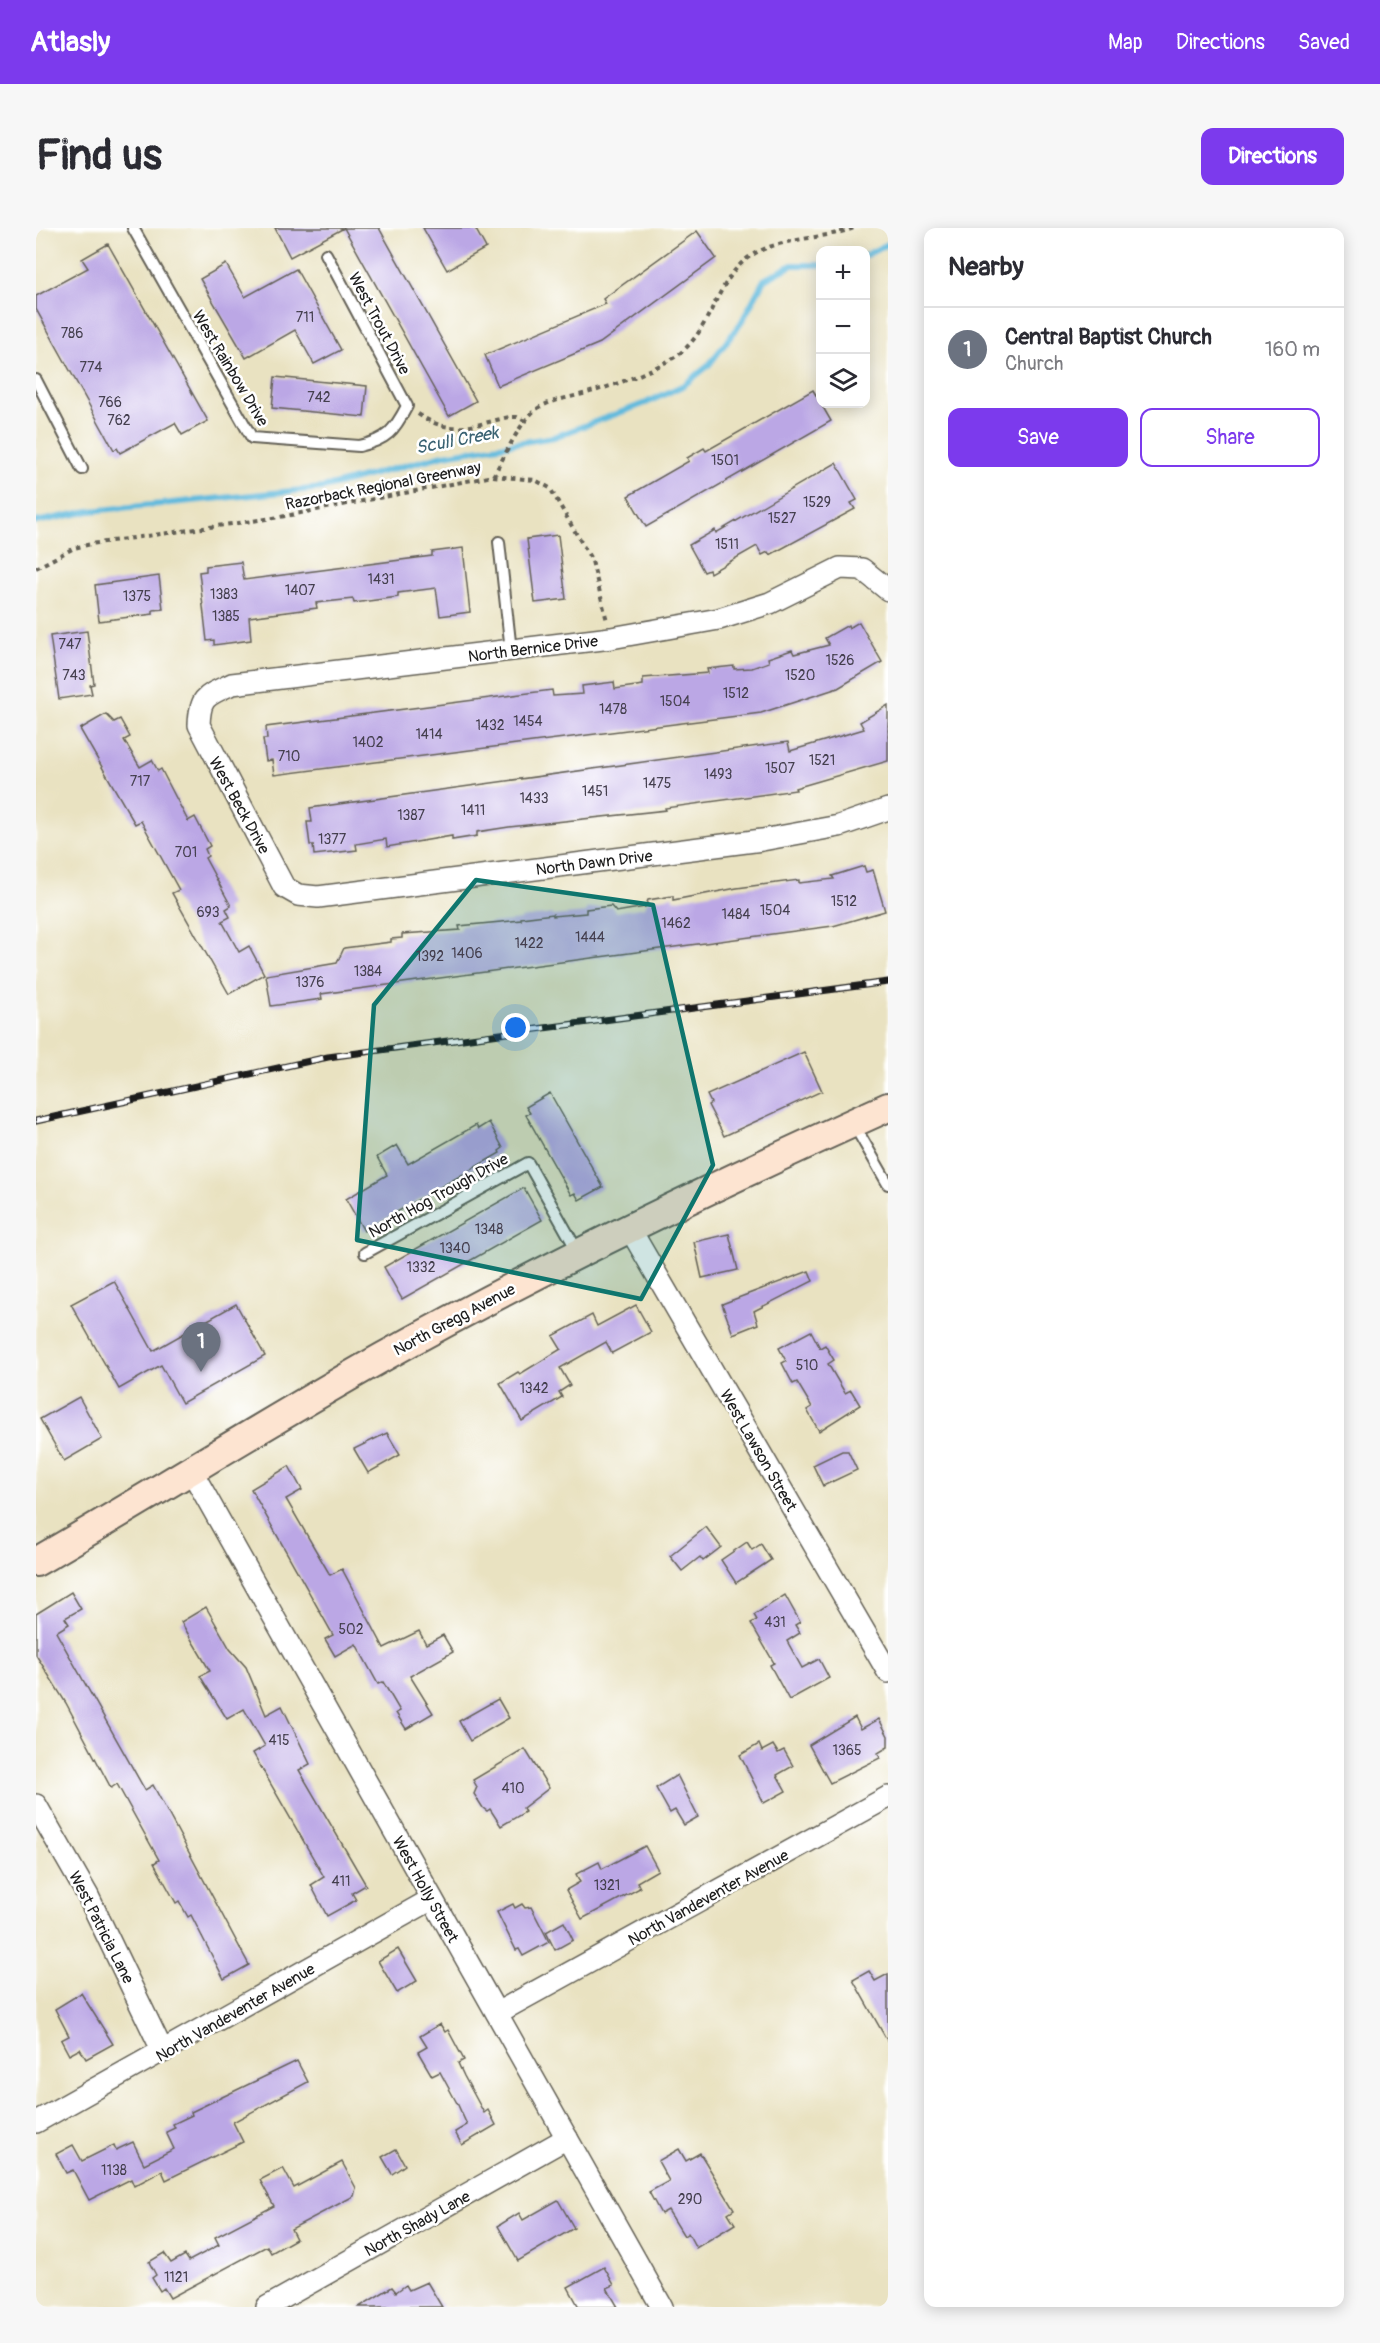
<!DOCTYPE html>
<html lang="en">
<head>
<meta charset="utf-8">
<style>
	:root { --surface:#fff; --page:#f7f7f7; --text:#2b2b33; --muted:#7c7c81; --line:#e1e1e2; --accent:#7c3aed }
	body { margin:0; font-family:Pangolin,sans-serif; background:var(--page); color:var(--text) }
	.controls { position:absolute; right:18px; top:18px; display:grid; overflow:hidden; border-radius:12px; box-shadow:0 3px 15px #0003 }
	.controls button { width:54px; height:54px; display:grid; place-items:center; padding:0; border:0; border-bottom:2px solid var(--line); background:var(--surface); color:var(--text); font:30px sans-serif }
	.you { position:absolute; left:480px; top:800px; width:21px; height:21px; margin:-15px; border:4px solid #fff; border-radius:50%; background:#1a73e8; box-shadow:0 0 0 9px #1a73e833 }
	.badge { display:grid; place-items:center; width:39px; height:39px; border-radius:50%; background:var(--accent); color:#fff; font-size:20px; font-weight:700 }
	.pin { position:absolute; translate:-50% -50px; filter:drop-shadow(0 2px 3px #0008) }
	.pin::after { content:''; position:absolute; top:32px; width:21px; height:18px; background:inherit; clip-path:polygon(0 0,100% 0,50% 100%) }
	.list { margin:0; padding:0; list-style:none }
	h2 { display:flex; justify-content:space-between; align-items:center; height:78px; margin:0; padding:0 24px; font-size:26px }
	h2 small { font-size:20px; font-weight:400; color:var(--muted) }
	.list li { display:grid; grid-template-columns:39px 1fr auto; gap:18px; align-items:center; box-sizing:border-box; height:84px; padding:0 24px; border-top:2px solid var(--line) }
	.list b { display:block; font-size:22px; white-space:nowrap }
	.list p { margin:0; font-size:20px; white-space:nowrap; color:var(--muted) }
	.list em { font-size:20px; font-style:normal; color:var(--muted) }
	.actions { display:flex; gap:12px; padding:18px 24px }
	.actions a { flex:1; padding:14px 0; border:2px solid var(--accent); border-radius:12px; text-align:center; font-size:21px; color:var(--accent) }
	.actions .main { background:var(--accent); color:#fff }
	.icon { flex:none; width:33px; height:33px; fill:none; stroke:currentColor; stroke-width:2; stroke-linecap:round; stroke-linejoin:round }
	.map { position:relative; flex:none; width:852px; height:2079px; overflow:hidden; border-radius:12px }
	header { display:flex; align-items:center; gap:36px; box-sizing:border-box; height:84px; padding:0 30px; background:var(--accent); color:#fff }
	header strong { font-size:28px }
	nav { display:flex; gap:33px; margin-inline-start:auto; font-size:21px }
	.intro { display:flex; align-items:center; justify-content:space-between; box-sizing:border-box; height:144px; padding:0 36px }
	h1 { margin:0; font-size:42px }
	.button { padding:15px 27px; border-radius:12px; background:var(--accent); color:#fff; font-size:21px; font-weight:700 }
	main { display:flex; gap:36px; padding:0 36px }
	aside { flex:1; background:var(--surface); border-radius:12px; box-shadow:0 3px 15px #0003 }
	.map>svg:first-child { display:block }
</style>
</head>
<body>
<header>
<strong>Atlasly</strong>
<nav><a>Map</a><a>Directions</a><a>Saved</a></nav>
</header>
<div class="intro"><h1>Find us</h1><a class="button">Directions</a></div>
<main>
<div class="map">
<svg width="852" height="2079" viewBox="0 0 852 2079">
	<rect width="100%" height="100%" fill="#fff"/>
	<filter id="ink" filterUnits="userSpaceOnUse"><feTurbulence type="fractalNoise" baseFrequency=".0167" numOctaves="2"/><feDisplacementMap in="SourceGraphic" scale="12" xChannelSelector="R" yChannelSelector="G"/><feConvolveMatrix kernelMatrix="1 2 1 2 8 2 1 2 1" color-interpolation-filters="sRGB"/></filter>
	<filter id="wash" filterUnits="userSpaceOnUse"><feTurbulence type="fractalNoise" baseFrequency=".008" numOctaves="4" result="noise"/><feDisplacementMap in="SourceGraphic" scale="24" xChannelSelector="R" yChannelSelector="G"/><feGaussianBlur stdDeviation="1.35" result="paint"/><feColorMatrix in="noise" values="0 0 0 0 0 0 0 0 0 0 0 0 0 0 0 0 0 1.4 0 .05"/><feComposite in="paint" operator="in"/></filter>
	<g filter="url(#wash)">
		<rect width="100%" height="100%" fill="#e9e2c1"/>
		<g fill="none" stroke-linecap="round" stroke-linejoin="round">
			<g stroke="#60badd" stroke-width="6">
				<path d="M 830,27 L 852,16"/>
				<path d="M 0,294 L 54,283 L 287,260 L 408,227 L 518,209 L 610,175 L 648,157 L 672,138 L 705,95 L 728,52 L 756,37 L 784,37"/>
			</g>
		</g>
		<g id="blocks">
			<g fill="#bba7e5">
				<path d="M 239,0 L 343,0 L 440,173 L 413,188 L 308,0 L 254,29 Z"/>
				<path d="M 387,0 L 439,0 L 450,20 L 411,42 Z"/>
				<path d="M 661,3 L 680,30 L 564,115 L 462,158 L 449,127 L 570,76 L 567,71 Z"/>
				<path d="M 72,16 L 172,193 L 146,207 L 139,195 L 84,225 L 81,220 L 78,222 L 0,81 L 0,68 L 52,40 L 46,31 Z"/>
				<path d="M 190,36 L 209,69 L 260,41 L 305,122 L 278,136 L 259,102 L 210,130 L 164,51 Z"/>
				<path d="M 239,149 L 331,158 L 328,189 L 236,180 Z"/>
				<path d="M 777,162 L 795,193 L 610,299 L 592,268 L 653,233 L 651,230 L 668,220 L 670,223 Z"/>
				<path d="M 800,235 L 821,272 L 815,275 L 819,281 L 734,327 L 732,324 L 726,327 L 721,318 L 674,345 L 673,342 L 668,344 L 653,317 L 679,302 L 680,305 Z"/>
				<path d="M 522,307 L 530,371 L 499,375 L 491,311 Z"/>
				<path d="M 427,320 L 434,384 L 404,388 L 400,360 L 362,365 L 362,369 L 318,375 L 317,371 L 280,375 L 281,380 L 213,389 L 215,412 L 178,417 L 178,412 L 171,413 L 163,344 L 170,343 L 170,338 L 205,334 L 208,352 L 396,328 L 396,324 Z"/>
				<path d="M 123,348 L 127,381 L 117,382 L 117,386 L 63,393 L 59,357 Z"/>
				<path d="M 823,394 L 846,434 L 802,460 L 725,485 L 238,547 L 236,532 L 230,533 L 227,511 L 231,511 L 230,499 L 516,462 L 517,468 L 547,466 L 546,458 L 578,454 L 579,461 L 607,457 L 607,450 L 672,445 L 671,441 L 698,438 L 698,441 L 716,440 L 733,434 L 732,430 L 756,422 L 758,426 L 793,417 L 789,410 L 812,397 L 813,400 Z"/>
				<path d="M 51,403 L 58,456 L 54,457 L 56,466 L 23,471 L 14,408 Z"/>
				<path d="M 852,477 L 852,533 L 759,560 L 760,562 L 629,580 L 630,582 L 473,599 L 441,604 L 441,608 L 416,612 L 416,608 L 351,619 L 350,611 L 320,616 L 321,622 L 278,627 L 277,617 L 274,617 L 271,594 L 276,594 L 274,580 L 752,514 L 754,523 L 828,501 L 824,494 Z"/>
				<path d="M 70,486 L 78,494 L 84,491 L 94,509 L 88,512 L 104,539 L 116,532 L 122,543 L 125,541 L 152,593 L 159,589 L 174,618 L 169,621 L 172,628 L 169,630 L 195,678 L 190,681 L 194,689 L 186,693 L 203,724 L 213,718 L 228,746 L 193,766 L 136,665 L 143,662 L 105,593 L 99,596 L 44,501 Z"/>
				<path d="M 828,638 L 830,644 L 837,642 L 849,683 L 797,698 L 344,758 L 285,766 L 286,771 L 235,778 L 230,747 L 301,735 L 308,720 L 355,714 L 355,711 L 366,710 L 366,706 L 424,702 L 423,698 L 485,692 L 485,690 L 517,686 L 517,688 L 550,685 L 550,681 L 575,678 L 580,684 L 609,679 L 612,672 L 637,668 L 637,672 L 701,660 L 763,652 L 763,655 L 798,651 L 796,648 Z"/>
				<path d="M 768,824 L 786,863 L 688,908 L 672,877 L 675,875 L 671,867 Z"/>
				<path d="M 514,865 L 567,959 L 543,972 L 539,965 L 535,967 L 490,887 L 494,885 L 490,879 Z"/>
				<path d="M 453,894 L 467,920 L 463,923 L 464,925 L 328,1003 L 310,971 L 351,947 L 341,929 L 361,917 L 372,936 L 440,897 L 442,901 Z"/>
				<path d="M 488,960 L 506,992 L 366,1071 L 348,1039 Z"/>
				<path d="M 693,1006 L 702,1042 L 666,1050 L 658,1014 Z"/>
				<path d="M 773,1043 L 777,1053 L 718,1083 L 722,1096 L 697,1106 L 686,1076 Z"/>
				<path d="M 78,1053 L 117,1123 L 200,1076 L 229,1128 L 146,1175 L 125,1137 L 83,1161 L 35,1076 Z"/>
				<path d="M 600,1077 L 615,1104 L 576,1125 L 570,1114 L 524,1140 L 534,1157 L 523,1164 L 526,1169 L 486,1193 L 464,1155 L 482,1144 L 484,1146 L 525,1121 L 517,1108 L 556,1087 L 561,1098 Z"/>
				<path d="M 775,1103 L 784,1120 L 789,1117 L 798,1132 L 792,1136 L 809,1165 L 815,1162 L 824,1177 L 783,1203 L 771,1182 L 776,1179 L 761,1154 L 757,1156 L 746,1135 L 750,1133 L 743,1120 Z"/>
				<path d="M 43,1169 L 66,1211 L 28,1233 L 4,1191 Z"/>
				<path d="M 351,1205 L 364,1227 L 332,1245 L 318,1221 Z"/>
				<path d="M 806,1223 L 812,1223 L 821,1242 L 787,1258 L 777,1237 Z"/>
				<path d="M 253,1238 L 266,1262 L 250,1271 L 294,1347 L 306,1341 L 348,1420 L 383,1403 L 390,1416 L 407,1407 L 417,1424 L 374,1448 L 397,1485 L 370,1501 L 360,1485 L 364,1483 L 347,1454 L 342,1456 L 320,1416 L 299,1428 L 289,1411 L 297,1407 L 215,1261 Z"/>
				<path d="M 670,1299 L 685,1319 L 667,1333 L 664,1329 L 646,1343 L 634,1328 Z"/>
				<path d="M 711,1314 L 716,1322 L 725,1316 L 735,1332 L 700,1355 L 685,1332 Z"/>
				<path d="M 35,1364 L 45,1381 L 29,1390 L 33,1396 L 20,1404 L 109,1562 L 117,1557 L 213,1737 L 188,1751 L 155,1687 L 152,1689 L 143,1673 L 140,1675 L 118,1635 L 123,1632 L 81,1556 L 75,1560 L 30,1475 L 0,1427 L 0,1386 Z"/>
				<path d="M 749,1367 L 764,1394 L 759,1397 L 764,1405 L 751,1413 L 766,1440 L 783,1431 L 793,1450 L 753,1472 L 734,1437 L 738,1435 L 715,1395 L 721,1392 L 718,1387 Z"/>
				<path d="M 170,1379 L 194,1421 L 210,1439 L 230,1487 L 246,1478 L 274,1536 L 263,1542 L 330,1657 L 316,1665 L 320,1672 L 291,1688 L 275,1657 L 288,1649 L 217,1525 L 229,1518 L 208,1481 L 191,1491 L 164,1448 L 174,1443 L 145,1394 Z"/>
				<path d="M 462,1471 L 473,1490 L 434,1513 L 423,1493 Z"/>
				<path d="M 819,1489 L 825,1501 L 843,1491 L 852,1508 L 852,1519 L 842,1525 L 844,1530 L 794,1555 L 773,1517 Z"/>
				<path d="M 723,1516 L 726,1523 L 737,1517 L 742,1525 L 748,1522 L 757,1538 L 741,1547 L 750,1563 L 728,1575 L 704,1527 Z"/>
				<path d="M 489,1521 L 513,1560 L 487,1580 L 489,1584 L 465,1598 L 454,1581 L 451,1583 L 447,1580 L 438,1566 L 441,1559 L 437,1552 Z"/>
				<path d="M 641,1547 L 662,1589 L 648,1597 L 639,1582 L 634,1585 L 620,1560 Z"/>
				<path d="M 609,1618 L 622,1642 L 601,1654 L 604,1660 L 546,1691 L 530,1662 L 544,1654 L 540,1646 L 563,1634 L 566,1641 Z"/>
				<path d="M 477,1676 L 479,1680 L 486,1676 L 489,1680 L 495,1679 L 513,1714 L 487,1728 L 483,1721 L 480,1722 L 461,1684 Z"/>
				<path d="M 528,1694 L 537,1712 L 519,1722 L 510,1704 Z"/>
				<path d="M 362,1721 L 381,1753 L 361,1765 L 342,1733 Z"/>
				<path d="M 833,1743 L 839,1753 L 852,1746 L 852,1814 L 817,1752 Z"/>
				<path d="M 45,1765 L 77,1816 L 50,1831 L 44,1821 L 33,1827 L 25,1812 L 33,1808 L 19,1781 Z"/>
				<path d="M 404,1796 L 409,1804 L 412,1802 L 428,1832 L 422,1835 L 428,1848 L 448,1885 L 452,1882 L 460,1897 L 426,1917 L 419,1904 L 431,1897 L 422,1877 L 404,1844 L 396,1848 L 382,1824 L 391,1819 L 384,1808 Z"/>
				<path d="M 261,1833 L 272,1854 L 197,1894 L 207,1914 L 130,1952 L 126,1943 L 98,1958 L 95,1951 L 53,1972 L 37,1942 L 30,1945 L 20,1926 L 37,1917 L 46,1933 L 78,1917 L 80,1922 L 97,1914 L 108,1936 L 138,1921 L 130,1904 L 139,1900 L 137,1896 L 156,1887 L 155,1884 Z"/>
				<path d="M 360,1921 L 369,1937 L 356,1946 L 346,1929 Z"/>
				<path d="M 643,1921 L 650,1933 L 664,1925 L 698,1981 L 692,1985 L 699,1996 L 660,2020 L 652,2005 L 648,2008 L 632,1982 L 625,1986 L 613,1964 L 633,1953 L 622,1933 Z"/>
				<path d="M 306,1934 L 320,1960 L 318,1968 L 255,2001 L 260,2011 L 235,2025 L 231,2018 L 134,2070 L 128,2060 L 124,2063 L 116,2050 L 120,2047 L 113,2034 L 128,2025 L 135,2035 L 149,2027 L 153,2033 L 183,2017 L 179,2009 L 238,1978 L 224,1952 L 247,1940 L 258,1960 Z"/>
				<path d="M 522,1972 L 538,2000 L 482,2033 L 462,1998 L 483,1985 L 487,1992 Z"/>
				<path d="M 568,2039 L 578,2057 L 571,2060 L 582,2079 L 543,2079 L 532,2059 Z"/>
				<path d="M 391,2054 L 406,2079 L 323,2079 L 356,2059 L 360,2064 L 370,2057 L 373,2062 Z"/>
			</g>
		</g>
	</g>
	<g filter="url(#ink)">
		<use href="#blocks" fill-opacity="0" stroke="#646156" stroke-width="1.5"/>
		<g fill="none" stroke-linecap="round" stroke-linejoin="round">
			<g stroke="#646156" stroke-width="14">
				<g id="lane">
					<path d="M 97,0 L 216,210 L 323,218 C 351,212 358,203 371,178 L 290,26"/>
					<path d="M 0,152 L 46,241"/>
					<path d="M 463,314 L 475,423"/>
					<path d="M 817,895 L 852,956"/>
					<path d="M 329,1025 L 492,935 L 542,1024"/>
				</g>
			</g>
			<g stroke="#646156" stroke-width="24">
				<g id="street">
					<path d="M 852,362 L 826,341 L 804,340 L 734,375 L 683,391 L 575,410 L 196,456 C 170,468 164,468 163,497 L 248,659 L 262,667 L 282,669 L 726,612 L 803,598 L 852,581"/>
					<path d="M 594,1001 L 852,1444"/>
					<path d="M 155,1242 L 626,2079"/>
					<path d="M 0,1577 L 52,1668 L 127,1824"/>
					<path d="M 461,1785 L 852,1569"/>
					<path d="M 0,1894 L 396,1671"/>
					<path d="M 231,2079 L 531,1910"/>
				</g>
			</g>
			<g stroke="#646156" stroke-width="32">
				<path id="secondary" d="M 0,1334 C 116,1267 230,1195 347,1129 C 511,1037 681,956 852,879"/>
			</g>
			<g stroke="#646156" stroke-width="4" stroke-dasharray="4.5 4.5" stroke-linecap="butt">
				<path d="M 382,186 C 415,209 437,197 473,189 L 481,189 L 489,193"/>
				<path d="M 457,248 L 499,252 L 514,260 L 556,333 L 571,393"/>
				<path d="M 0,340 L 38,320 L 55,316 L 244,289 L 457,248 C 470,227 480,200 498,183 C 513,171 540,169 558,163 C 583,156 612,144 634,132 C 670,112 675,70 700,41 C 728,7 781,14 818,0"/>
			</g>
			<use href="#lane" stroke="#fff" stroke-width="10"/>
			<use href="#street" stroke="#fff" stroke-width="21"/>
			<use href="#secondary" stroke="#fde4d1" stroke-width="28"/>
			<g stroke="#1c1c1c" stroke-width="7">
				<path id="rail" d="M 0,893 L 292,829 L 852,754"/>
			</g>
			<use href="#rail" stroke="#fff" stroke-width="4.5" stroke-dasharray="14" stroke-linecap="butt"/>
		</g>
	</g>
	<path fill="#0f766e" fill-opacity="0.2" stroke="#0f766e" stroke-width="4.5" stroke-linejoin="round" d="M 440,652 L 617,677 L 677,937 L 605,1071 L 321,1012 L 338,777 Z"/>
	<g text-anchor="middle" stroke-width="5" stroke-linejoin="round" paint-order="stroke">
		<g font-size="14" fill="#443f4e">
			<text x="269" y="94">711</text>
			<text x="36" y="110">786</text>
			<text x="55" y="144">774</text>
			<text x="283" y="174">742</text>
			<text x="74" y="179">766</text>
			<text x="83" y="197">762</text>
			<text x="689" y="237">1501</text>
			<text x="781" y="279">1529</text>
			<text x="746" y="295">1527</text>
			<text x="691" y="321">1511</text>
			<text x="345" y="356">1431</text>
			<text x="264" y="367">1407</text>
			<text x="188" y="371">1383</text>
			<text x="101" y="373">1375</text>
			<text x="190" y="393">1385</text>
			<text x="34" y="421">747</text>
			<text x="804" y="437">1526</text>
			<text x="38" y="452">743</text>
			<text x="764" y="452">1520</text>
			<text x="700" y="470">1512</text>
			<text x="639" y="478">1504</text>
			<text x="577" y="486">1478</text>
			<text x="492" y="498">1454</text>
			<text x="454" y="502">1432</text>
			<text x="393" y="511">1414</text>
			<text x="332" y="519">1402</text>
			<text x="253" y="533">710</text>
			<text x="786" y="537">1521</text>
			<text x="744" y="545">1507</text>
			<text x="682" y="551">1493</text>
			<text x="104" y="558">717</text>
			<text x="621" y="560">1475</text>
			<text x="559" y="568">1451</text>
			<text x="498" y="575">1433</text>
			<text x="437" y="587">1411</text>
			<text x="375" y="592">1387</text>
			<text x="296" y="616">1377</text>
			<text x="150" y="629">701</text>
			<text x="808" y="678">1512</text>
			<text x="739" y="687">1504</text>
			<text x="172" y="689">693</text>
			<text x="700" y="691">1484</text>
			<text x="640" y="700">1462</text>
			<text x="554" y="714">1444</text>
			<text x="493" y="720">1422</text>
			<text x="431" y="730">1406</text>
			<text x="394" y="733">1392</text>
			<text x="332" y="748">1384</text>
			<text x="274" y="759">1376</text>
			<text x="453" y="1006">1348</text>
			<text x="419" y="1025">1340</text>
			<text x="385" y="1044">1332</text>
			<text x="771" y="1142">510</text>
			<text x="498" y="1165">1342</text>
			<text x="739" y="1399">431</text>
			<text x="315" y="1406">502</text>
			<text x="243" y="1517">415</text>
			<text x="811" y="1527">1365</text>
			<text x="477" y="1565">410</text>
			<text x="305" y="1658">411</text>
			<text x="571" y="1662">1321</text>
			<text x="78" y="1947">1138</text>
			<text x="654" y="1976">290</text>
			<text x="140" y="2054">1121</text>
		</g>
		<g font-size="16" fill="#1c1c1c" stroke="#fff">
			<text transform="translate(344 95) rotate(62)" y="6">West Trout Drive</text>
			<text transform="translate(195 140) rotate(59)" y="6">West Rainbow Drive</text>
			<text transform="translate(347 257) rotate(-11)" y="6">Razorback Regional Greenway</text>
			<text transform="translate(497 420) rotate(-7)" y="6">North Bernice Drive</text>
			<text transform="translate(204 577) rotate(61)" y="6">West Beck Drive</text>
			<text transform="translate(558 634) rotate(-7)" y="6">North Dawn Drive</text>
			<text transform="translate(402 967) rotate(-29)" y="6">North Hog Trough Drive</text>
			<text transform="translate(418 1091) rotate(-28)" y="6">North Gregg Avenue</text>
			<text transform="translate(723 1222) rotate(60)" y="6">West Lawson Street</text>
			<text transform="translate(390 1661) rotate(61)" y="6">West Holly Street</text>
			<text transform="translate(672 1669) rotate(-29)" y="6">North Vandeventer Avenue</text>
			<text transform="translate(66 1699) rotate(63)" y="6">West Patricia Lane</text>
			<text transform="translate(199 1784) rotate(-30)" y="6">North Vandeventer Avenue</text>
			<text transform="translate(381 1995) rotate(-29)" y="6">North Shady Lane</text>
		</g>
		<g font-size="18" font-style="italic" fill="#3b6373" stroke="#fff">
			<text transform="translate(421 212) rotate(-11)" y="6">Scull Creek</text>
		</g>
	</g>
</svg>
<div class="controls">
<button>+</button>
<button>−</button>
<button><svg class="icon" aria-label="layers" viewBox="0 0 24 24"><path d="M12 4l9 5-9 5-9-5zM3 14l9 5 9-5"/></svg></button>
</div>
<div class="you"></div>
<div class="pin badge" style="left:165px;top:1144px;background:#6b7280">1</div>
</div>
<aside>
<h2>Nearby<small></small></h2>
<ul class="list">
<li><span class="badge" style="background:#6b7280">1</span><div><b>Central Baptist Church</b><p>Church</p></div><em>160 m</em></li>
</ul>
<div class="actions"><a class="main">Save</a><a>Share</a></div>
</aside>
</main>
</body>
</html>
